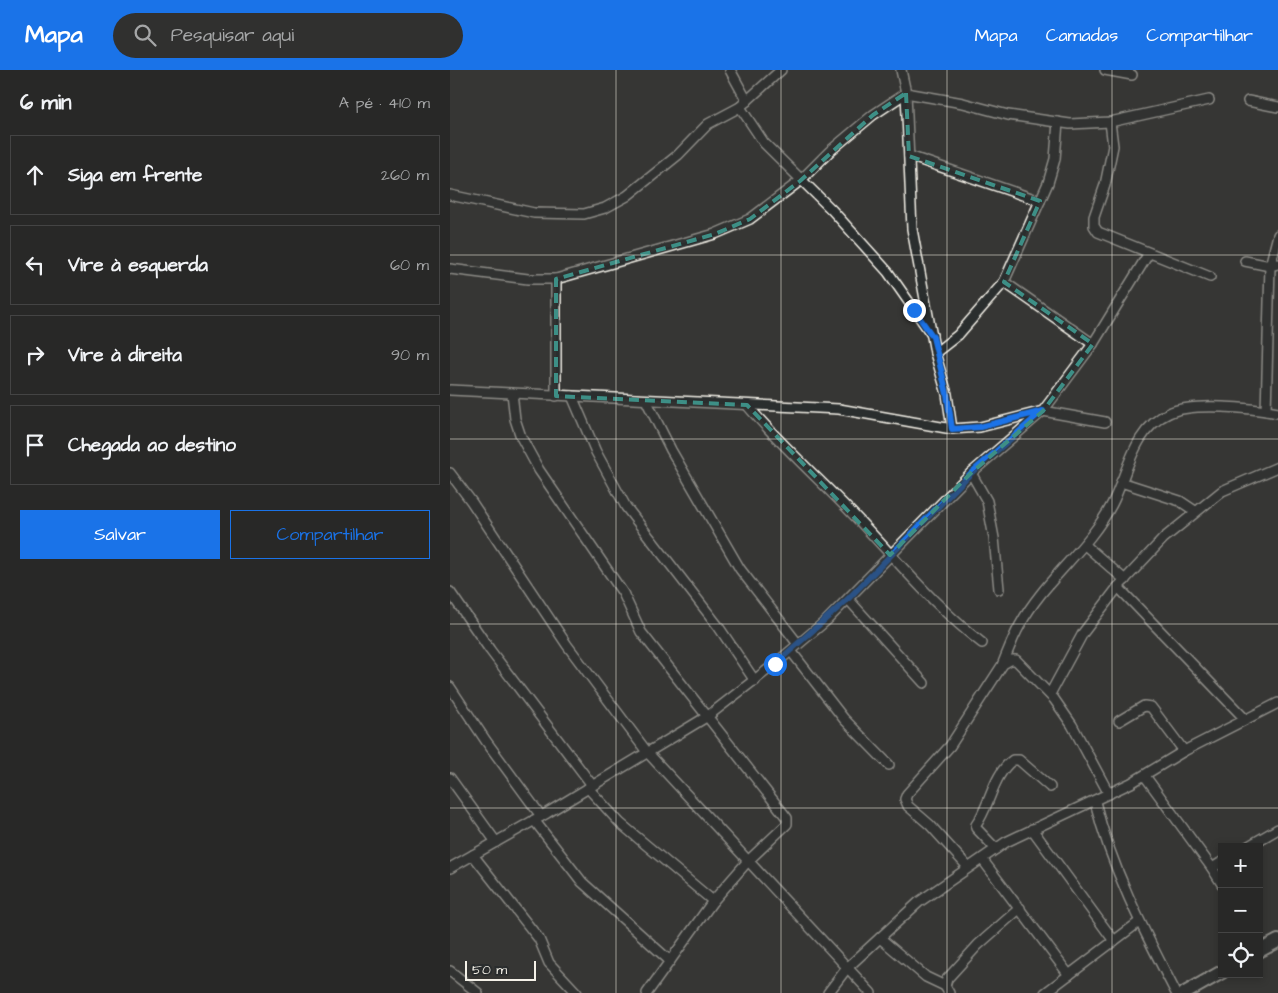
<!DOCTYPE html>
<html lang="pt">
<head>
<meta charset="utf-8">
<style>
	:root { --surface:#282827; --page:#30302f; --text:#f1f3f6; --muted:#a5a6a7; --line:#444; --accent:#1a73e8 }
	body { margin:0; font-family:"Architects Daughter",sans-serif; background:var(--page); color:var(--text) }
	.controls { position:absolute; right:15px; bottom:15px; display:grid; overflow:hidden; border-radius:0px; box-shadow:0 2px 8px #0003 }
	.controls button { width:45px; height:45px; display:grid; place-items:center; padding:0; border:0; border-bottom:1px solid var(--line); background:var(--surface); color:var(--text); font:25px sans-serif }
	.scale { position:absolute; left:15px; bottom:12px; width:71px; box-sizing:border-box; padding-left:5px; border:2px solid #f4f1e8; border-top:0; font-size:14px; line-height:18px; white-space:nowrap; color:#f4f1e8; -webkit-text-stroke:4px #2a2d2e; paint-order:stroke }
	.stop { position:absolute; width:15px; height:15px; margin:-11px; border:4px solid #1a73e8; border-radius:50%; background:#fff }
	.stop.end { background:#1a73e8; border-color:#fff; box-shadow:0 1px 5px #0008 }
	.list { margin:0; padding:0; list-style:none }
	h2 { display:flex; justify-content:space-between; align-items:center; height:65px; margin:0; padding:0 20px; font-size:21px }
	h2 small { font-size:16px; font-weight:400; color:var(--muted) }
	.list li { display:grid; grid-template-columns:32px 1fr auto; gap:15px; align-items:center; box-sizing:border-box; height:80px; margin:0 10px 10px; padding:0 10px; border:1px solid var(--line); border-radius:0px }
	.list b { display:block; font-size:19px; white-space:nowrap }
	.list em { font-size:16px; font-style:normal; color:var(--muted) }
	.actions { display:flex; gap:10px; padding:15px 20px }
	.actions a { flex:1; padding:11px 0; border:1px solid var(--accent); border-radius:0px; text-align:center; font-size:18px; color:var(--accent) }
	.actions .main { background:var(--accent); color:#fff }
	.icon { flex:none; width:28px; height:28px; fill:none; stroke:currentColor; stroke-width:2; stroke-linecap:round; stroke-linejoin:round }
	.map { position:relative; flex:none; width:828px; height:923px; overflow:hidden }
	header { display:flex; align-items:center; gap:30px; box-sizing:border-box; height:70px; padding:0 25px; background:var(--accent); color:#fff }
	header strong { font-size:24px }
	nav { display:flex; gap:28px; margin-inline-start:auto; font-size:18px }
	.search { width:350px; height:45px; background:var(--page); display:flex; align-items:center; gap:12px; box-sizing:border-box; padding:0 18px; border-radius:28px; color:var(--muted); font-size:19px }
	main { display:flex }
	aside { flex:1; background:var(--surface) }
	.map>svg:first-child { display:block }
</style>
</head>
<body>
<header>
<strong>Mapa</strong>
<div class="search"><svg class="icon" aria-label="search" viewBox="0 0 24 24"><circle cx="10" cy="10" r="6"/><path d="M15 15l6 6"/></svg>Pesquisar aqui</div>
<nav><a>Mapa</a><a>Camadas</a><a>Compartilhar</a></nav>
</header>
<main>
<aside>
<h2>6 min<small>A pé · 410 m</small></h2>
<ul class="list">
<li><svg class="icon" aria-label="ahead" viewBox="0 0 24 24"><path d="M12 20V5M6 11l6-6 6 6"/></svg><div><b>Siga em frente</b></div><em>260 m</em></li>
<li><svg class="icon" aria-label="left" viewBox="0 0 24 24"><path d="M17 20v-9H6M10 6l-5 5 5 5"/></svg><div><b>Vire à esquerda</b></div><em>60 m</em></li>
<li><svg class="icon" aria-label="right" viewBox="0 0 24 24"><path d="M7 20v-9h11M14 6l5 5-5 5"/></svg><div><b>Vire à direita</b></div><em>90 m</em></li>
<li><svg class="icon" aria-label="arrive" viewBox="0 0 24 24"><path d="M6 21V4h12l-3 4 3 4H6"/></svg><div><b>Chegada ao destino</b></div></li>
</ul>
<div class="actions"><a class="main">Salvar</a><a>Compartilhar</a></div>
</aside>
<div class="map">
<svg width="828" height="923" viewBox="0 0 828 923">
	<rect width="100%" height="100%" fill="#363634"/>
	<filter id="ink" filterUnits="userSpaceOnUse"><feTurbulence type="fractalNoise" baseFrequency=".02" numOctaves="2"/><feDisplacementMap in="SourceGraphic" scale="10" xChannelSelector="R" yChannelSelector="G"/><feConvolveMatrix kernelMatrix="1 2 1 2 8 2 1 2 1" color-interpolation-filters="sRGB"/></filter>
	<g filter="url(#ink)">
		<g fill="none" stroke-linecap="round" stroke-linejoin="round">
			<g stroke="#f4f1e8" stroke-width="12">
				<g id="street">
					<path d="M 280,0 L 297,31"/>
					<path d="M 451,0 L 456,23 L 462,159 L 485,283 L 497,324 L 502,359"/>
					<path d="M 655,0 L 682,5"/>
					<path d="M 798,31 L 828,37"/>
					<path d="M 290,37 L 314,73 L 382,140 L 438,202 L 482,265"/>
					<path d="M 660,52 L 663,76 L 655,115 L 644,147 L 644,156 L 648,162 L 760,207"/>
					<path d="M 459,86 L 590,131"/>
					<path d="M 0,125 L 84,143 L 134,144 L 155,138 L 177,126 L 228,85 L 258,54 L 290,37 L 331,0"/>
					<path d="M 795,191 L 820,196 L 828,194"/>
					<path d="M 0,199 L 78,209 L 106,209 L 265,164 L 300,149 L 350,111 L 380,81 L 423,45 L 456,23 L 513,33 L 558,45 L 620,54 L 660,52 L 759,30"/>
					<path d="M 106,209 L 106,326"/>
					<path d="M 554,212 L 643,274"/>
					<path d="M 485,283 L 508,265 L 554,212 L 598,113 L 605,89 L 608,52"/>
					<path d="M 0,320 L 389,339 L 502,359 L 530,357 L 593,341 L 655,352"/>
					<path d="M 62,323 L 65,349 L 71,367 L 89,400 L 173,523 L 191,562 L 337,748 L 337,754 L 298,791 L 263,831 L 197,923"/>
					<path d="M 122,326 L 146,382 L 176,437 L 268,556 L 305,611"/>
					<path d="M 196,330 L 221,380 L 290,499 L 348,574"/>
					<path d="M 297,335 C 329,373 366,406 400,441 C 444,486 482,535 532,573"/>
					<path d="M 816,341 L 820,196 L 828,165"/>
					<path d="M 0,403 L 21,431 L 117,575 L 197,682 L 421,923"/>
					<path d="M 521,403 L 537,431 L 544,468 L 549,519"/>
					<path d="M 671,412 L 730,431 L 745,441"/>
					<path d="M 635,475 L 675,510"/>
					<path d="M 668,517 L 795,649"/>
					<path d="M 0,522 L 40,580 L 142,715"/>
					<path d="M 398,529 L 474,613"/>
					<path d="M 341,581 L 394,649 L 439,695"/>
					<path d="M 553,593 C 558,581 563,567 570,555 C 594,510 638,480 662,434 C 678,403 683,359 719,343 C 742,332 802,338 828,343"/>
					<path d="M 0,617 L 36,671 L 91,746"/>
					<path d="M 600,624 L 633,563 L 668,517 L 714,468 L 772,421 L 828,397"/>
					<path d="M 669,651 L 694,636 L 701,637 L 734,681"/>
					<path d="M 695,706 L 762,798 L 772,814"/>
					<path d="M 0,708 L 46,772"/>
					<path d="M 138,718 L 170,753 L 263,831"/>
					<path d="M 645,732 C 662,800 694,861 726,923"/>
					<path d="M 84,750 L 132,812 L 220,891"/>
					<path d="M 582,759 L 664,871"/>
					<path d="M 797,777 L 828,759"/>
					<path d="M 546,779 L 526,758 L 526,755 C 540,736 543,704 563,690 L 569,690 L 600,717"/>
					<path d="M 23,785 L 89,869 L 99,893 L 127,923"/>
					<path d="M 532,789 L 619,905"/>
					<path d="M 518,797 L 480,755 L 458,736 L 455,729 L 457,724 L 500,676 L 553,594 L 560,590 L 566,590 L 604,629 L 622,655 L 659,724"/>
					<path d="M 0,798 L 97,743 L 258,646 L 325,594 L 377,550 L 521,403 L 593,341 L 643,274 L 699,183"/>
					<path d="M 762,798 L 772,792"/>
					<path d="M 430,868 L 476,907 L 495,916"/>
					<path d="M 0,901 L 28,923"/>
					<path d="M 378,923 L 397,898 L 469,832 L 556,772 L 681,713 L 734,681 L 828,633"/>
					<path d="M 499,923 L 495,916 L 497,909 L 528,875 L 570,838"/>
					<path d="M 595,923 L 689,852"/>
				</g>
			</g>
			<g stroke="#f4f1e8" stroke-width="16">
				<g id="secondary">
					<path d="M 809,881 L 828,871"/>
					<path d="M 735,923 L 772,902"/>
				</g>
			</g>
			<use href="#street" stroke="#2a2d2e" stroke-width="9"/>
			<use href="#secondary" stroke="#2a2d2e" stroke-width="12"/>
		</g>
	</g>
	<g fill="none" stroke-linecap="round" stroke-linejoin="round" filter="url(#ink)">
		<path stroke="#1a73e8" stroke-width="6" d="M 325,594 L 398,529 L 521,403 L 593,341 L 530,357 L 502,359 L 497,324 L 483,267 L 464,240"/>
	</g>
	<path d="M0 0H828V923H0ZM 456,23 L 459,86 L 590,131 L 554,212 L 643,274 L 593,341 L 521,403 L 440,485 L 297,335 L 106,326 L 106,209 L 265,164 L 300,149 L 350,111 L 423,45 Z" fill="#363634" fill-opacity=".55" fill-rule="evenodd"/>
	<path fill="none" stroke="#3d8f86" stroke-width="4" stroke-dasharray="10 6" stroke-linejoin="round" d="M 456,23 L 459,86 L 590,131 L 554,212 L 643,274 L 593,341 L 521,403 L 440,485 L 297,335 L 106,326 L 106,209 L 265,164 L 300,149 L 350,111 L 423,45 Z"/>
	<path fill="none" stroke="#f4f1e8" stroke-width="1" stroke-opacity="0.55" d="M 166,0 L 166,923M 331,0 L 331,923M 497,0 L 497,923M 662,0 L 662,923M 0,185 L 828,185M 0,369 L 828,369M 0,554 L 828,554M 0,738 L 828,738"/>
</svg>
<div class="controls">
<button>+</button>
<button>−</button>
<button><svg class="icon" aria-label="locate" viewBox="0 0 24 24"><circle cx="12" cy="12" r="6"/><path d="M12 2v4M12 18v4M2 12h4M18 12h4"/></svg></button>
</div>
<div class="scale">50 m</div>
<div class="stop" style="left:325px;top:594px"></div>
<div class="stop end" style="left:464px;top:240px"></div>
</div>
</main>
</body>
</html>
